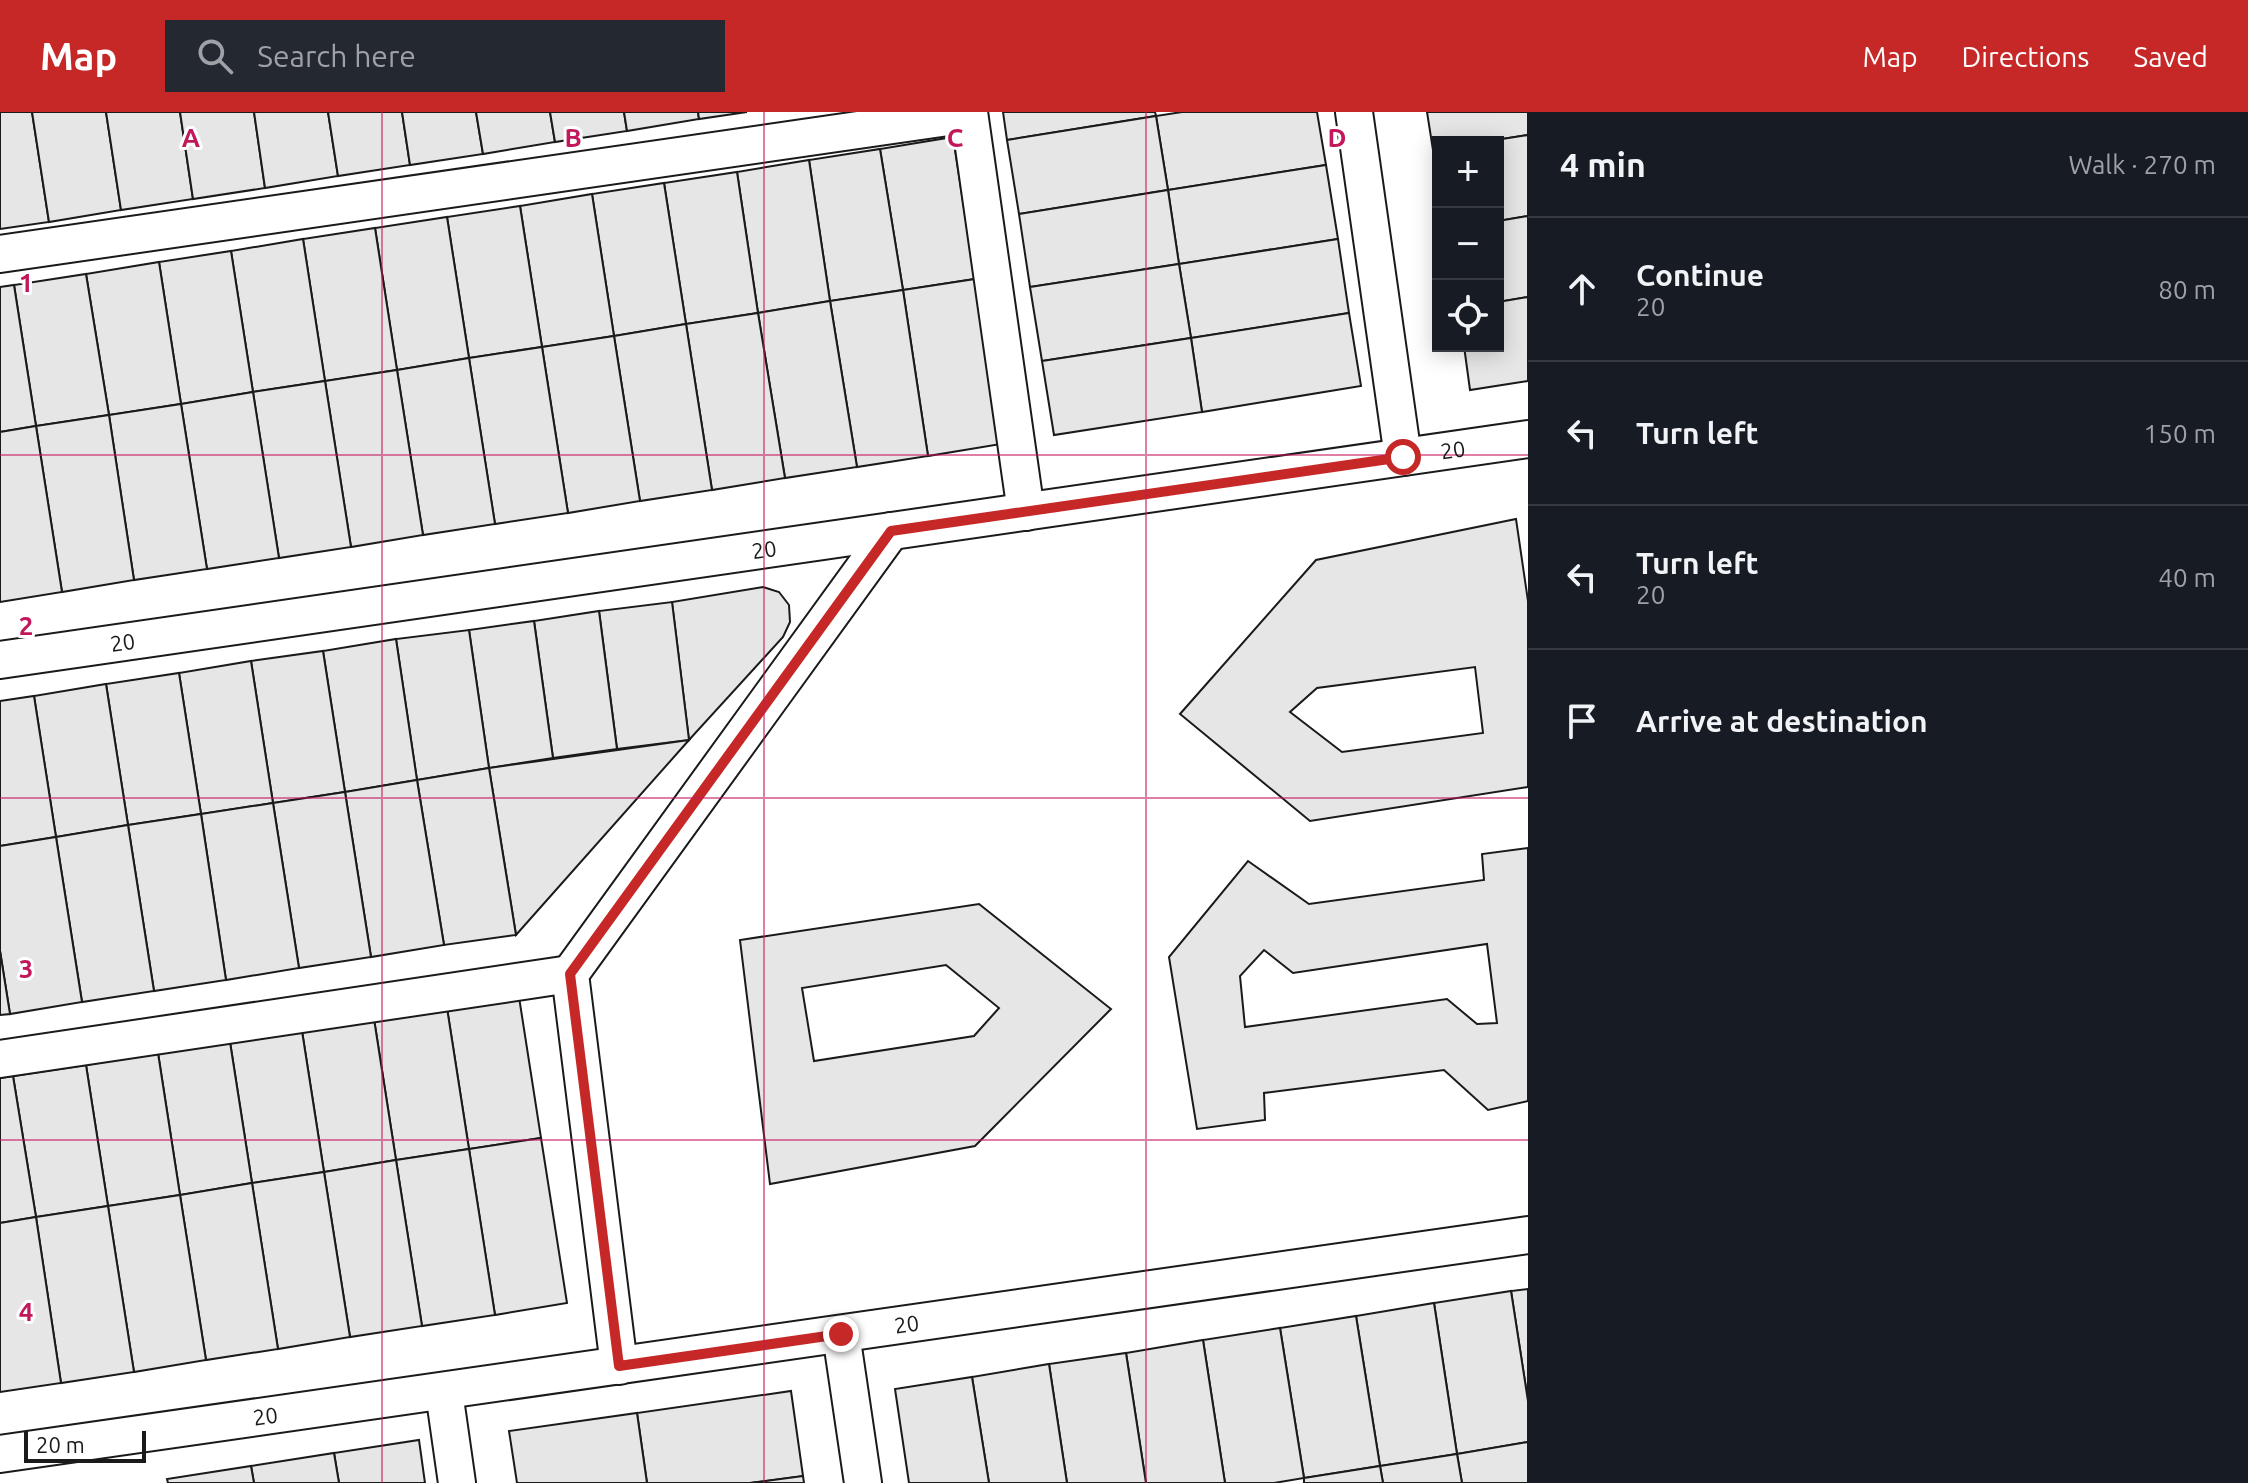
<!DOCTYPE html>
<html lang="en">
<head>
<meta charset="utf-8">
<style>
	:root { --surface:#171b24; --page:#242831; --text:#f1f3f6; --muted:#9ea1a6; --line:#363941; --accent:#c62828 }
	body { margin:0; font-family:Ubuntu,sans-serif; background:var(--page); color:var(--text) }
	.controls { position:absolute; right:24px; top:24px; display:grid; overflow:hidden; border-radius:0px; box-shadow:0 4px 20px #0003 }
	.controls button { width:72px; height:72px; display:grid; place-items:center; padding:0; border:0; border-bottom:2px solid var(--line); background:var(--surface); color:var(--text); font:40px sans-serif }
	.scale { position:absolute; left:24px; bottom:20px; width:122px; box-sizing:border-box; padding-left:8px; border:4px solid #1a1a1a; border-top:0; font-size:22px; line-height:28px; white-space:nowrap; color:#1a1a1a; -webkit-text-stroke:6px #fff; paint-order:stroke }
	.stop { position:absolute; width:24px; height:24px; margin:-18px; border:6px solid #c62828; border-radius:50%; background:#fff }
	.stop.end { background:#c62828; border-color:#fff; box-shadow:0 2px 8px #0008 }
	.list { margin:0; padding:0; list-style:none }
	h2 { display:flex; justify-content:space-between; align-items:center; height:104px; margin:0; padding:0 32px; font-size:34px }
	h2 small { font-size:26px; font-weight:400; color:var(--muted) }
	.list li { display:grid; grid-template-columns:52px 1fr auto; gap:24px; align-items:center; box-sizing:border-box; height:144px; padding:0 32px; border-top:2px solid var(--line) }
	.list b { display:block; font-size:30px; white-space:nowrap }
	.list p { margin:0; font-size:26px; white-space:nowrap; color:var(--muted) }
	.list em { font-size:26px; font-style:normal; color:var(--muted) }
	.icon { flex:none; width:44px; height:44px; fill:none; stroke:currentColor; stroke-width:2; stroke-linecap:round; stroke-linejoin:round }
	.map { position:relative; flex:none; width:1528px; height:1371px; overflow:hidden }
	header { display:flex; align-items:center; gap:48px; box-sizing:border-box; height:112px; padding:0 40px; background:var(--accent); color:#fff }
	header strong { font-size:38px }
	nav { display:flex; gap:44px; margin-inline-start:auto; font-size:28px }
	.search { width:560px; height:72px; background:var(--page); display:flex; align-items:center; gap:20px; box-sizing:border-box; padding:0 28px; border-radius:0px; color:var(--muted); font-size:30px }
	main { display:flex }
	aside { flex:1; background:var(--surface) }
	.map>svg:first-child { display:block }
</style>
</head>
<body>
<header>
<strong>Map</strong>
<div class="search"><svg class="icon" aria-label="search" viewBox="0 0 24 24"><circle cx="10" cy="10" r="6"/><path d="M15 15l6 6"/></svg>Search here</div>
<nav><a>Map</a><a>Directions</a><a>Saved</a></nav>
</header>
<main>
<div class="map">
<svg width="1528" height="1371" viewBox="0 0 1528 1371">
	<rect width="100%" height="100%" fill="#fff"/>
	<g fill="#e6e6e6" stroke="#1a1a1a" stroke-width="2" fill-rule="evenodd">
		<path d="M 0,0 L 32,0 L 49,110 L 0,117 Z"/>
		<path d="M 32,0 L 106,0 L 121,98 L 49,110 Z"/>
		<path d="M 106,0 L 180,0 L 193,87 L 121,98 Z"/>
		<path d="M 180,0 L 254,0 L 265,76 L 193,87 Z"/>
		<path d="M 254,0 L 328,0 L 338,64 L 265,76 Z"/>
		<path d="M 328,0 L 402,0 L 410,53 L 338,64 Z"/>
		<path d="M 402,0 L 476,0 L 483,42 L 410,53 Z"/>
		<path d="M 476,0 L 550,0 L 555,30 L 483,42 Z"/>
		<path d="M 550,0 L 624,0 L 627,19 L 555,30 Z"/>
		<path d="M 624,0 L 698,0 L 699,7 L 627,19 Z"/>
		<path d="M 698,0 L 747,0 L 699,7 Z"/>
		<path d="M 1003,0 L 1155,0 L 1156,4 L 1007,28 Z"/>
		<path d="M 1182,0 L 1317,0 L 1326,53 L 1168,78 L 1156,4 Z"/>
		<path d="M 1427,0 L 1528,0 L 1528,23 L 1483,30 L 1438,30 L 1438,37 L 1433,38 Z"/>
		<path d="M 1156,4 L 1168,78 L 1019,102 L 1007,28 Z"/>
		<path d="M 1528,23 L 1528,104 L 1498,109 L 1498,30 L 1483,30 Z"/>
		<path d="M 953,25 L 975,167 L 903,178 L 880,37 Z"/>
		<path d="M 880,37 L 903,178 L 830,189 L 809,48 Z"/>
		<path d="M 809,48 L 830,189 L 758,201 L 737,60 Z"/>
		<path d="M 1326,53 L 1338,127 L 1179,152 L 1168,78 Z"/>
		<path d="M 737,60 L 758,201 L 686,212 L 664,71 Z"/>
		<path d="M 664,71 L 686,212 L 614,224 L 592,82 Z"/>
		<path d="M 1168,78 L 1179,152 L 1030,175 L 1019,102 Z"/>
		<path d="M 592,82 L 614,224 L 542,235 L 520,94 Z"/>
		<path d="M 520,94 L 542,235 L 469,246 L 447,105 Z"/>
		<path d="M 1528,104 L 1528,185 L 1498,190 L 1498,109 Z"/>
		<path d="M 447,105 L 469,246 L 397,258 L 375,116 Z"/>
		<path d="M 375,116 L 397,258 L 325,269 L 303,127 Z"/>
		<path d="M 303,127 L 325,269 L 253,280 L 231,139 Z"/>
		<path d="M 1338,127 L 1349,201 L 1191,226 L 1179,152 Z"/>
		<path d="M 231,139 L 253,280 L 181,292 L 159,150 Z"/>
		<path d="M 159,150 L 181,292 L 109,303 L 86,162 Z"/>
		<path d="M 1179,152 L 1191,226 L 1042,249 L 1030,175 Z"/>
		<path d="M 86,162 L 109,303 L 36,314 L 14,173 Z"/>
		<path d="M 975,167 L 1001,332 L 928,344 L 903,178 Z"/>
		<path d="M 14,173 L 36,314 L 0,320 L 0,175 Z"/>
		<path d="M 903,178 L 928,344 L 857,355 L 830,189 Z"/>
		<path d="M 1528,185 L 1528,269 L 1470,278 L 1464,234 L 1498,234 L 1498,190 Z"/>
		<path d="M 830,189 L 857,355 L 785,366 L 758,201 Z"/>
		<path d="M 758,201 L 785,366 L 712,378 L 686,212 Z"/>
		<path d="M 1349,201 L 1361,274 L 1202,300 L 1191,226 Z"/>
		<path d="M 686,212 L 712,378 L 640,389 L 614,224 Z"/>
		<path d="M 614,224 L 640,389 L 568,401 L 542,235 Z"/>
		<path d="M 1191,226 L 1202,300 L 1054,323 L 1042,249 Z"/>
		<path d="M 542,235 L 568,401 L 495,412 L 469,246 Z"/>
		<path d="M 469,246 L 495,412 L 423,423 L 397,258 Z"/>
		<path d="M 397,258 L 423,423 L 351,435 L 325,269 Z"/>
		<path d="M 325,269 L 351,435 L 279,446 L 253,280 Z"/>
		<path d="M 253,280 L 279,446 L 207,457 L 181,292 Z"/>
		<path d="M 181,292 L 207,457 L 134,468 L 109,303 Z"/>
		<path d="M 109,303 L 134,468 L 62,480 L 36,314 Z"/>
		<path d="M 36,314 L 62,480 L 0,490 L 0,320 Z"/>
		<path d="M 1516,407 L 1528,489 L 1528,675 L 1310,709 L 1180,602 L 1316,448 ZM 1475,555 L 1483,621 L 1342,640 L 1290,600 L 1317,576 Z"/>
		<path d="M 763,475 L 779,480 L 789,493 L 790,510 L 783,525 L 689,628 L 672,490 Z"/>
		<path d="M 672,490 L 689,628 L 617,637 L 599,499 Z"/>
		<path d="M 599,499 L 617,637 L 553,646 L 534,509 Z"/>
		<path d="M 534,509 L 553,646 L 489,656 L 469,518 Z"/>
		<path d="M 469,518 L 489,656 L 417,668 L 396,527 Z"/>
		<path d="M 396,527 L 417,668 L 345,680 L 323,539 Z"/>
		<path d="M 323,539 L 345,680 L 273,691 L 251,549 Z"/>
		<path d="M 251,549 L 273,691 L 201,702 L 179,561 Z"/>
		<path d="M 179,561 L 201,702 L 128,713 L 106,572 Z"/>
		<path d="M 106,572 L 128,713 L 56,725 L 34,584 Z"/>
		<path d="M 34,584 L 56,725 L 0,734 L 0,589 Z"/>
		<path d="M 689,628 L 516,823 L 489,656 Z"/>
		<path d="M 489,656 L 516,823 L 444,833 L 417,668 Z"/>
		<path d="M 417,668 L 444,833 L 371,845 L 345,680 Z"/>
		<path d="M 345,680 L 371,845 L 299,856 L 273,691 Z"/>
		<path d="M 273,691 L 299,856 L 226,868 L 201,702 Z"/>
		<path d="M 201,702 L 226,868 L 154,879 L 128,713 Z"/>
		<path d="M 128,713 L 154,879 L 82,890 L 56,725 Z"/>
		<path d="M 56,725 L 82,890 L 10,902 L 0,839 L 0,734 Z"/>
		<path d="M 1528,736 L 1528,989 L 1488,998 L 1444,958 L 1264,981 L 1265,1008 L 1197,1017 L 1169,845 L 1248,749 L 1309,792 L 1484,768 L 1482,742 ZM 1487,832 L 1497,911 L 1477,912 L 1447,887 L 1245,915 L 1240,864 L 1264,838 L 1293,861 Z"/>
		<path d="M 979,792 L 1111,897 L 975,1034 L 770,1072 L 740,828 ZM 946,853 L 999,896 L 974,924 L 814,949 L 802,876 Z"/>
		<path d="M 0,839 L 10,902 L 0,903 Z"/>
		<path d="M 519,885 L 541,1026 L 469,1037 L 447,896 Z"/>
		<path d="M 447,896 L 469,1037 L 396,1048 L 374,907 Z"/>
		<path d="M 374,907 L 396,1048 L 324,1060 L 302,919 Z"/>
		<path d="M 302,919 L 324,1060 L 252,1071 L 230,930 Z"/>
		<path d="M 230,930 L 252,1071 L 180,1083 L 158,941 Z"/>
		<path d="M 158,941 L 180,1083 L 108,1094 L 86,953 Z"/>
		<path d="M 86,953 L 108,1094 L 36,1105 L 13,964 Z"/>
		<path d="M 13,964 L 36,1105 L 0,1111 L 0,966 Z"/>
		<path d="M 541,1026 L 567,1191 L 495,1203 L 469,1037 Z"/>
		<path d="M 469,1037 L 495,1203 L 422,1214 L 396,1048 Z"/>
		<path d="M 396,1048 L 422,1214 L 350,1225 L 324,1060 Z"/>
		<path d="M 324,1060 L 350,1225 L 278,1237 L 252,1071 Z"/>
		<path d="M 252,1071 L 278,1237 L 206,1248 L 180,1083 Z"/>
		<path d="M 180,1083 L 206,1248 L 134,1260 L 108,1094 Z"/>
		<path d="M 108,1094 L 134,1260 L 61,1271 L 36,1105 Z"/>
		<path d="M 36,1105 L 61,1271 L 0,1280 L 0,1111 Z"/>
		<path d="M 1528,1177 L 1528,1289 L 1511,1179 Z"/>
		<path d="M 1511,1179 L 1528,1289 L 1528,1330 L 1457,1342 L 1434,1191 Z"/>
		<path d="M 1434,1191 L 1457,1342 L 1380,1354 L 1356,1204 Z"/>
		<path d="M 1356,1204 L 1380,1354 L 1304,1366 L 1280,1216 Z"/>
		<path d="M 1280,1216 L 1304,1366 L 1274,1371 L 1225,1371 L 1203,1228 Z"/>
		<path d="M 1203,1228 L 1225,1371 L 1146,1371 L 1126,1241 Z"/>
		<path d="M 1126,1241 L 1146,1371 L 1067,1371 L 1049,1252 Z"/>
		<path d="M 1049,1252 L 1067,1371 L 989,1371 L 972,1265 Z"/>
		<path d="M 972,1265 L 989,1371 L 909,1371 L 895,1277 Z"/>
		<path d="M 791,1279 L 803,1364 L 750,1371 L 647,1371 L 637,1301 Z"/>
		<path d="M 637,1301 L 647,1371 L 517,1371 L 509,1319 Z"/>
		<path d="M 419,1328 L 425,1371 L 339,1371 L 334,1341 Z"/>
		<path d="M 1528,1330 L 1528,1371 L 1462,1371 L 1457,1342 Z"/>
		<path d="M 334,1341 L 339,1371 L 254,1371 L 251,1354 Z"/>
		<path d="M 1457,1342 L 1462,1371 L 1383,1371 L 1380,1354 Z"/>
		<path d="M 251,1354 L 254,1371 L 168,1371 L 167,1367 Z"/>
		<path d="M 1380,1354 L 1383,1371 L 1304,1371 L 1304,1366 Z"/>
		<path d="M 803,1364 L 804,1371 L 750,1371 Z"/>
	</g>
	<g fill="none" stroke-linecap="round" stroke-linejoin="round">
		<g stroke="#1a1a1a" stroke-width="40">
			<g id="minor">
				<path d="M 969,0 L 1026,400"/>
				<path d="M 1354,0 L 1403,345"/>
				<path d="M 0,142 L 969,2"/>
				<path id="s1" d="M 0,548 L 1528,327"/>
				<path d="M 0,947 L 570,862"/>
				<path d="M 841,1222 L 863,1371"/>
				<path d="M 619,1254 L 570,862 L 891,419"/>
				<path d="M 444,1280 L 457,1371"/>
				<path id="s2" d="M 0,1342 L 1528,1123"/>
			</g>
		</g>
		<use href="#minor" stroke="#fff" stroke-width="36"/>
	</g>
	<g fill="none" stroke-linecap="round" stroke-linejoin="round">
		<path stroke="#c62828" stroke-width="10" d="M 841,1222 L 619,1254 L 570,862 L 891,419 L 1403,345"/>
	</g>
	<path fill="none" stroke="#c2185b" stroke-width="2" stroke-opacity="0.55" d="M 382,0 L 382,1371M 764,0 L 764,1371M 1146,0 L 1146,1371M 0,343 L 1528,343M 0,686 L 1528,686M 0,1028 L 1528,1028"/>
	<g text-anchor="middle" stroke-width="6" stroke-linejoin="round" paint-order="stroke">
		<g font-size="22" fill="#1a1a1a" stroke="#fff">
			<text dy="8" stroke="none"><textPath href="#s1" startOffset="1468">20</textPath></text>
			<text dy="8" stroke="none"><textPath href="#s1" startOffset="772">20</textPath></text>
			<text dy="8" stroke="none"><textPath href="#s1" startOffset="124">20</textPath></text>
			<text dy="8" stroke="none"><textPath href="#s2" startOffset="916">20</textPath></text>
			<text dy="8" stroke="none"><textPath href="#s2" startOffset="268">20</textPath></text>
		</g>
	</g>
	<g font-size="26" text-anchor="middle" font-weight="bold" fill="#c2185b" stroke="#fff" stroke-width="6" stroke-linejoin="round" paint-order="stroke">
		<text x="191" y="35">A</text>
		<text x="573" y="35">B</text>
		<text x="955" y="35">C</text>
		<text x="1337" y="35">D</text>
		<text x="26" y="180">1</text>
		<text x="26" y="523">2</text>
		<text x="26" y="866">3</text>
		<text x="26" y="1209">4</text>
	</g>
</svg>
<div class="controls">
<button>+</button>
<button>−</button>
<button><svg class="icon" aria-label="locate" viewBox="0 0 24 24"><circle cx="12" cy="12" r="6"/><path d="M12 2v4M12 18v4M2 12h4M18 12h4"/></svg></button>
</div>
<div class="scale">20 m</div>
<div class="stop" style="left:1403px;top:345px"></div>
<div class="stop end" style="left:841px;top:1222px"></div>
</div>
<aside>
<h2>4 min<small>Walk · 270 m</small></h2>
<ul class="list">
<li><svg class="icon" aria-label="ahead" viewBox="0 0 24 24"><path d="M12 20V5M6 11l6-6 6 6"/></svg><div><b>Continue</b><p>20</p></div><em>80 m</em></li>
<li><svg class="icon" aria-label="left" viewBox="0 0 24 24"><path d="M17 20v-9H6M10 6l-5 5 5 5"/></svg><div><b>Turn left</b></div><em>150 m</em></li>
<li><svg class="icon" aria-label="left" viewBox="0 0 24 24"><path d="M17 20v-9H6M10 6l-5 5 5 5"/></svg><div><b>Turn left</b><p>20</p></div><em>40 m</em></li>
<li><svg class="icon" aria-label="arrive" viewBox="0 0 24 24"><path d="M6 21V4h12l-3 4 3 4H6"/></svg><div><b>Arrive at destination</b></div></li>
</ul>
</aside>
</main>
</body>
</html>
